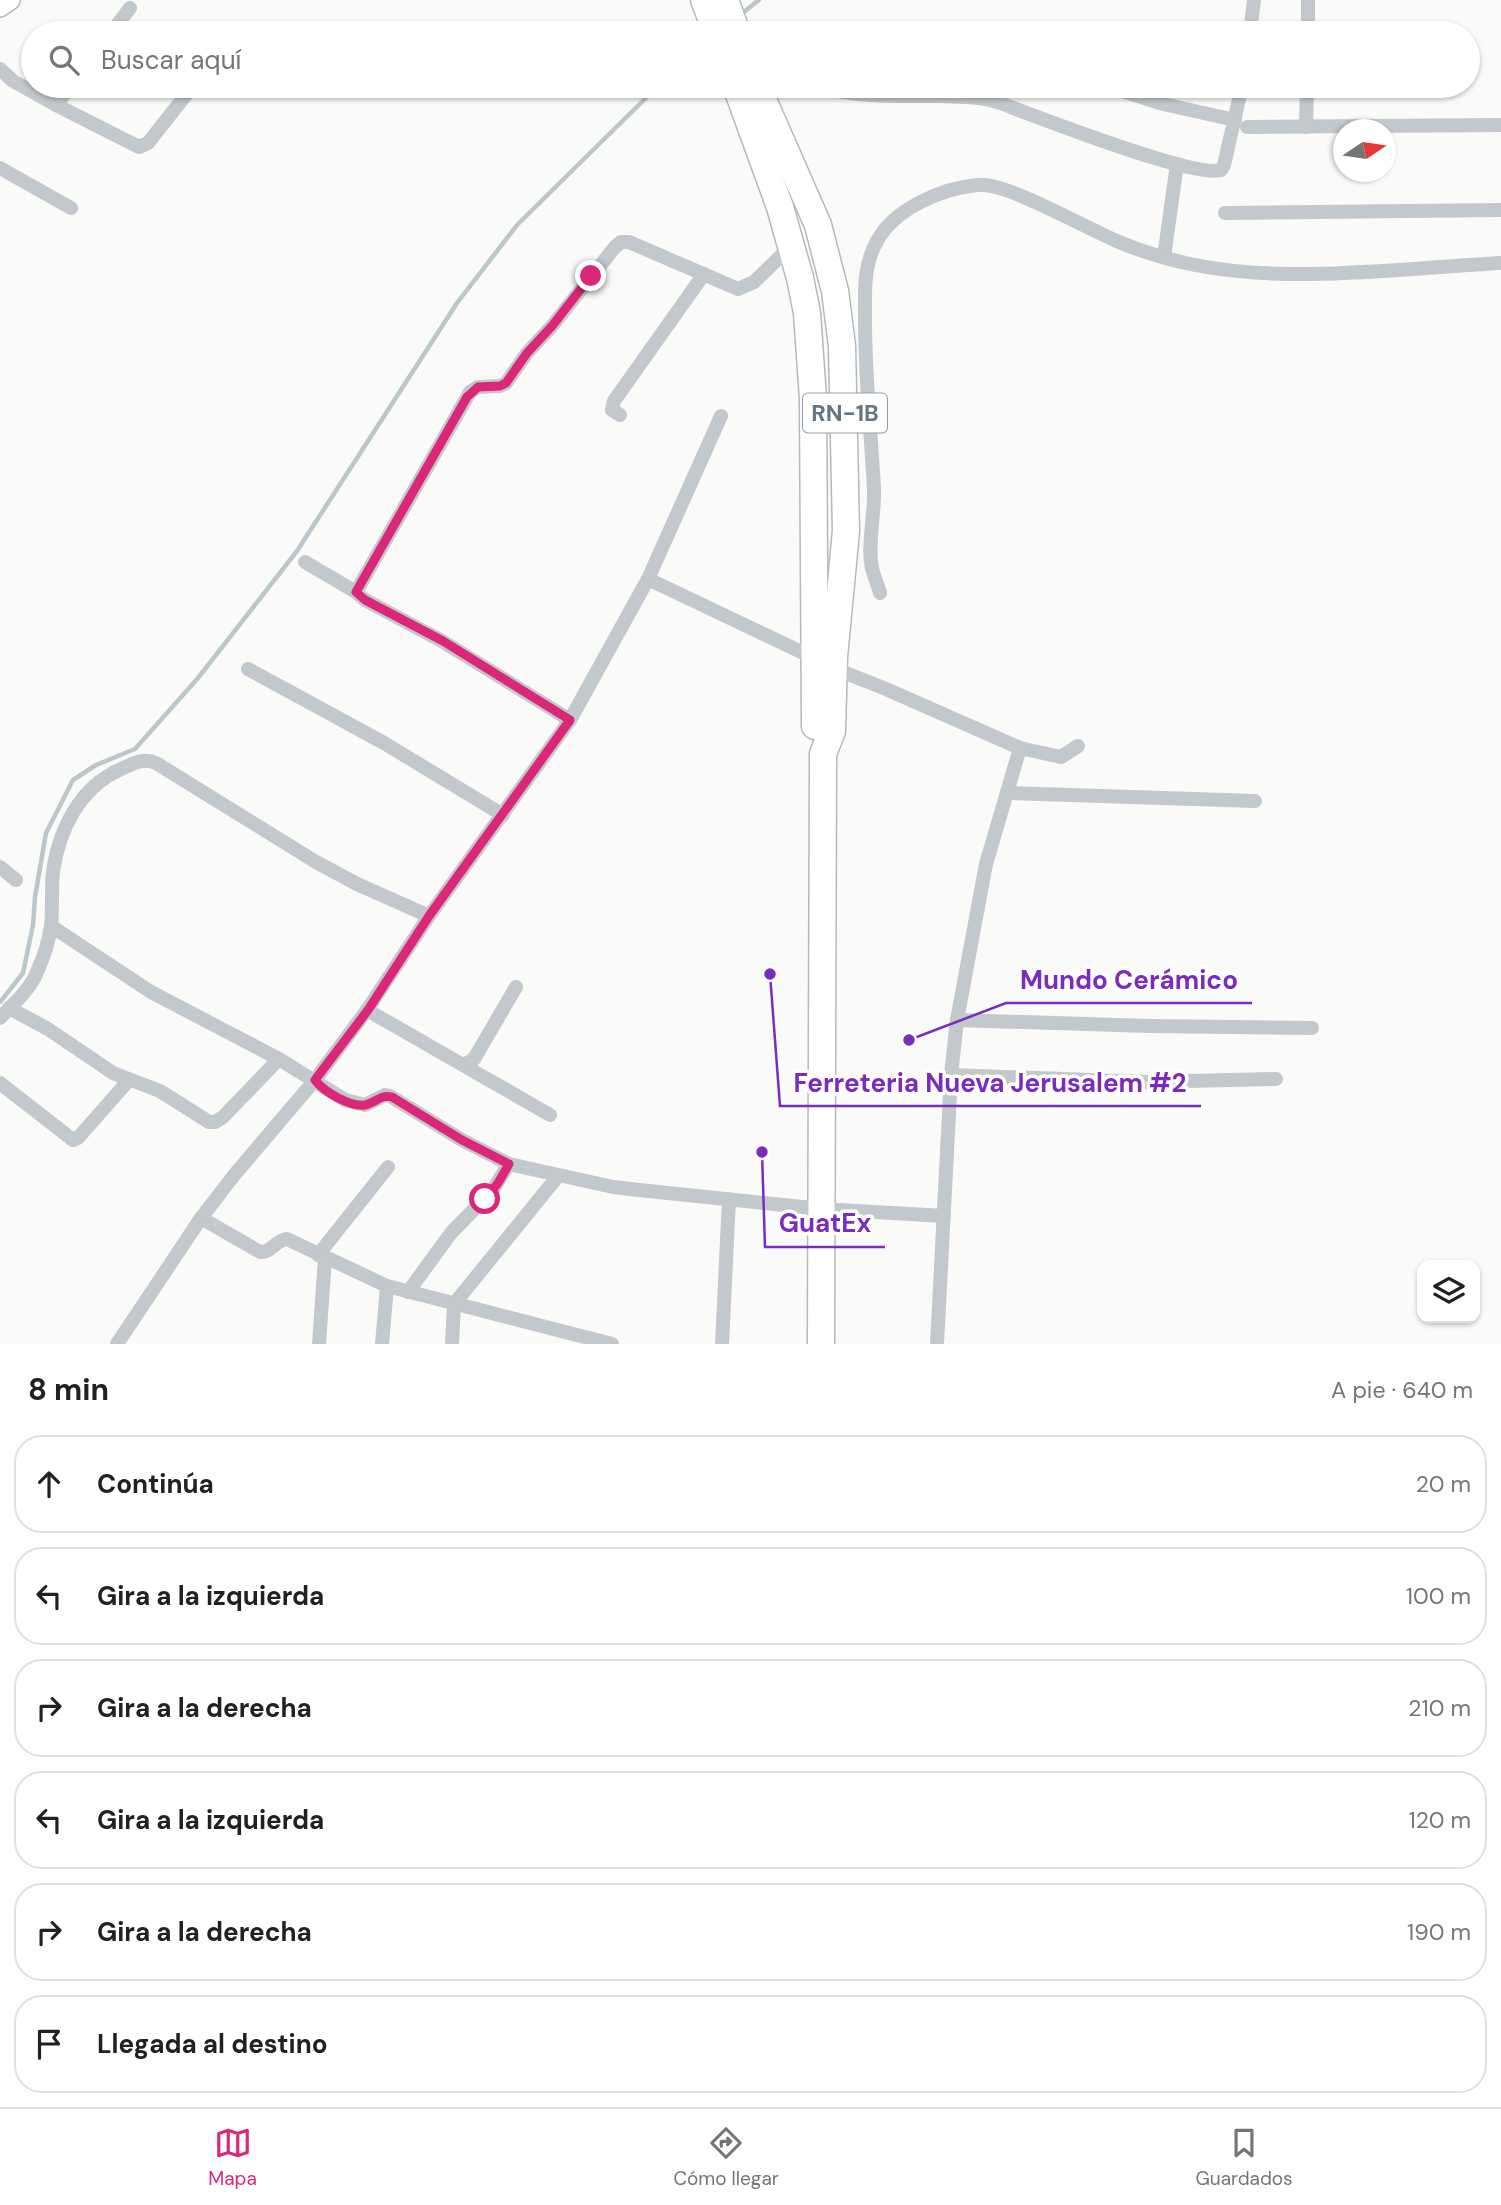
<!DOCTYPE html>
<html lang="es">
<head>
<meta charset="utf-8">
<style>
	:root { --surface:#fff; --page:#f6f6f6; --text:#202124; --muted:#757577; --line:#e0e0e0; --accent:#db2777 }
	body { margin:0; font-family:"DM Sans",sans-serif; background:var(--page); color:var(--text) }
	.controls { position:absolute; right:21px; bottom:21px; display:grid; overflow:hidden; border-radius:14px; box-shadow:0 2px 5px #0004 }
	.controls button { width:63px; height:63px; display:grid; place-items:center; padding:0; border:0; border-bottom:2px solid var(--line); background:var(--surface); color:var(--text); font:35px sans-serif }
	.compass { position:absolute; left:1333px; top:119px; width:63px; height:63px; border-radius:50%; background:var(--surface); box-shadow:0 2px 5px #0004; rotate:77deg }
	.stop { position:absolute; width:21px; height:21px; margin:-16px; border:5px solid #db2777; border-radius:50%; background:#fff }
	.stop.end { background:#db2777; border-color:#fff; box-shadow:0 2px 7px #0008 }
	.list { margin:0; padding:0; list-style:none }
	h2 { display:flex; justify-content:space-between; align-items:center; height:91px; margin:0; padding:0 28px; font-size:30px }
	h2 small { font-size:23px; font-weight:400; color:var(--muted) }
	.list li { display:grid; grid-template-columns:46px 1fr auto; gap:21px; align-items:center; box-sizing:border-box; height:98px; margin:0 14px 14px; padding:0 14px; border:2px solid var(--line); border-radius:28px }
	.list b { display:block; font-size:26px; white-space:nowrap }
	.list em { font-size:23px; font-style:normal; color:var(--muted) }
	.icon { flex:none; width:38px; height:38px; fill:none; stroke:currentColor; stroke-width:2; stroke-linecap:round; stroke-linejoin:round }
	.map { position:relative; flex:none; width:1501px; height:1344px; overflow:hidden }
	.search { position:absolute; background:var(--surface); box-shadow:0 2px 5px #0004; left:21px; right:21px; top:21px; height:77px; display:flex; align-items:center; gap:18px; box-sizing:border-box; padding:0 24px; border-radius:38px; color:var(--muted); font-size:26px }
	.sheet { height:763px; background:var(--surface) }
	nav { display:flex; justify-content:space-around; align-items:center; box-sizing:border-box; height:98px; border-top:2px solid var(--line); background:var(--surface); font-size:19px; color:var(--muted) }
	nav a { display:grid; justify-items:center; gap:4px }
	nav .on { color:var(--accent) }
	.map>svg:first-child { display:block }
</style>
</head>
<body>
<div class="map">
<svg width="1501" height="1344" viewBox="0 0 1501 1344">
	<rect width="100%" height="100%" fill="#fafaf8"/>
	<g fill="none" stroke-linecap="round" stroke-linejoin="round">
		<g stroke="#bbc7cb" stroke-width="4.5">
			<path d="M 740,15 L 759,0"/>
			<path d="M 0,1002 L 23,973 L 33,925 L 35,897 L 46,833 L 73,780 L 96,765 L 135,749 L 198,678 L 297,551 L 457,303 L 517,225 L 658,86"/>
		</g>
		<g stroke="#b3babf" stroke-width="22">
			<path id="secondary" d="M 0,7 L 10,0"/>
		</g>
		<g stroke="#b4b9bd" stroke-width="29">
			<g id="highway">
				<path d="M 704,0 L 717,33"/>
				<path d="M 725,0 L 737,33"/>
				<path d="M 736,86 L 780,207 L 800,278 L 807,313 L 813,399 L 815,726"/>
				<path d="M 757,86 L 818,225 L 835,291 L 842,346 L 846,531 L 834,657 L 832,731 L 823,754 L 823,761 L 821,1344"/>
			</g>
		</g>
		<g stroke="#c3c8cc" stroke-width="14">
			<path d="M 111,33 L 130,8"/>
			<path d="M 1250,33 L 1254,0"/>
			<path d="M 1308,33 L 1308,0"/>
			<path d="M 0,69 L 13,81 L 56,105 L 139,147 L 148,143 L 193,86"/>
			<path d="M 817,86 C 857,98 898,96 939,96 C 959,97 978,96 997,102 C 1033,115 1194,179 1221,170 L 1224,165 L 1242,86"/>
			<path d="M 1107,86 L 1163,104 L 1235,120"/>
			<path d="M 56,105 L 71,86"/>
			<path d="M 1247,127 L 1501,125"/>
			<path d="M 1306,127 L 1307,86"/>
			<path d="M 0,168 L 71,208"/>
			<path d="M 1225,213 L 1501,210"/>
			<path d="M 1164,257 L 1177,164"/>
			<path d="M 620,415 L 612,410 L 614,401 L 704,274"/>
			<path d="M 305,562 L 356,592 L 365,600 L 442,641 L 570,720"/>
			<path d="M 648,579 L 814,658"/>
			<path d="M 356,592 L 470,392 L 478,387 L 500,386 L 506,383 L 527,353 L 552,326 L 615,247 L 621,242 L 629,242 L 738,289 L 754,282 L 791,246"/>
			<path d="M 880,593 C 878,585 874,577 872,568 C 867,547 875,513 874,489 C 871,432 865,378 865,320 C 865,294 863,267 876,243 C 893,209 942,188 978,185 C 1007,182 1087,229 1119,242 C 1143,252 1170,260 1195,265 C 1290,284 1404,268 1501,263"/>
			<path d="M 833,668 L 886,689 L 1020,748 L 1061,757 L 1078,746"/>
			<path d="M 248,669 L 384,743 L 503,815"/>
			<path d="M 1007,793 L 1255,801"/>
			<path d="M 0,867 L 16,880"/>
			<path d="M 51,926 L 151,992 L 279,1059 L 345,1100 L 365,1105 L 385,1095 L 390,1096 L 462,1140 L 509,1164 L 613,1187 L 639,1190 L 822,1209 L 944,1216"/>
			<path d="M 9,1008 L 48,1029 L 113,1073 L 160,1091 L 209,1122 L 215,1122 L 223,1117 L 279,1059"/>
			<path d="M 367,1010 L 550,1115"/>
			<path d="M 0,1018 C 13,1004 30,990 37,972 C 43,959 49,940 51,926 C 53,909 51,890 53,872 C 59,829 80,787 121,769 C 132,764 144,757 156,763 L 316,862 L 357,884 L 429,916"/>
			<path d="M 957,1020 L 1150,1026 L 1312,1028"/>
			<path d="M 464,1065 L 474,1059 L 516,987"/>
			<path d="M 951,1075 L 1147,1082 L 1276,1079"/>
			<path d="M 0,1083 L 73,1140 L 78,1138 L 129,1080"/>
			<path d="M 201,1218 L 260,1252 C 272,1253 275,1240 287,1239 L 387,1286 L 612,1344"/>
			<path d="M 318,1255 L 388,1167"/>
			<path d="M 408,1292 L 451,1233 L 492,1191 L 509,1164"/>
			<path d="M 117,1344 L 201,1218 L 235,1174 L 315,1080 L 367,1010 L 429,916 L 570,720 L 648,579 L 721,416"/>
			<path d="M 319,1344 L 325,1258"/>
			<path d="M 382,1344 L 387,1286"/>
			<path d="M 452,1344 L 454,1304 L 558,1176"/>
			<path d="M 722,1344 L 729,1199"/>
			<path d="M 937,1344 L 951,1075 L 957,1020 L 986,864 L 1020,748"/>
		</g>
		<use href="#secondary" stroke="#fff" stroke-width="19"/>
		<use href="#highway" stroke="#fff" stroke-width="26"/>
	</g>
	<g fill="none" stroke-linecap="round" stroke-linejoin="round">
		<path stroke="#db2777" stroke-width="9" d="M 485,1199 L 498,1183 L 509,1164 L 462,1140 L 392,1097 C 380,1094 376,1103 365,1105 C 350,1107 324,1092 315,1080 L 368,1010 L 429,916 L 570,720 L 443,641 L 365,600 L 356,592 L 467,397 L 478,387 L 500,386 L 506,383 L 527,353 L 552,326 L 591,276"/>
	</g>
	<g text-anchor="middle" stroke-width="7" stroke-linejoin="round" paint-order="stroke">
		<rect fill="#fff" stroke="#939fa8" stroke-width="2" x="803" y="393.5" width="84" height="39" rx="5"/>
		<g font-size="23" font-weight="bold" fill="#657683">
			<text x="845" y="421">RN-1B</text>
		</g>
	</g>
	<path fill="none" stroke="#7b2cbf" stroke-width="2.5" d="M909 1040L1006 1003H1252M770 974L780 1106H1201M762 1152L765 1247H885"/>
	<g fill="#7b2cbf" stroke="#fff" stroke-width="2.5">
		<circle cx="909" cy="1040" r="7"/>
		<circle cx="770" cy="974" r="7"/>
		<circle cx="762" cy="1152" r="7"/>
	</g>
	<g font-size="26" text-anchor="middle" font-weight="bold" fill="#7b2cbf" stroke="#fff" stroke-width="7" stroke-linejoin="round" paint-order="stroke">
		<text x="1129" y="989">Mundo Cerámico</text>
		<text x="990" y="1092">Ferreteria Nueva Jerusalem #2</text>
		<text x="825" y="1232">GuatEx</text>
	</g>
</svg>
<div class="controls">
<button><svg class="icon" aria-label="layers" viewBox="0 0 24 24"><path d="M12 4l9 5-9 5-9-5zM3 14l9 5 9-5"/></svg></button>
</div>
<svg class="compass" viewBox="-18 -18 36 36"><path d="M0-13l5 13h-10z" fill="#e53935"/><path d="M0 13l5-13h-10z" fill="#757577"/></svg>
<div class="stop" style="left:485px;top:1199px"></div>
<div class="stop end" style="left:591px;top:276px"></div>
<div class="search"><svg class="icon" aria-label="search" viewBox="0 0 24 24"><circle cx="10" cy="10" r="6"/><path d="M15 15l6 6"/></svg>Buscar aquí</div>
</div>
<section class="sheet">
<h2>8 min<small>A pie · 640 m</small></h2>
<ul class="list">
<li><svg class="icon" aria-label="ahead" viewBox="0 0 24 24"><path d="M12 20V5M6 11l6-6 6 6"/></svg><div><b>Continúa</b></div><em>20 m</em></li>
<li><svg class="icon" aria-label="left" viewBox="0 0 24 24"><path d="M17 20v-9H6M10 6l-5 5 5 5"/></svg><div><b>Gira a la izquierda</b></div><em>100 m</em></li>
<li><svg class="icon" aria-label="right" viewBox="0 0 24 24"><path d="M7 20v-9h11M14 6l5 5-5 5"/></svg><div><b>Gira a la derecha</b></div><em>210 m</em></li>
<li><svg class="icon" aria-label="left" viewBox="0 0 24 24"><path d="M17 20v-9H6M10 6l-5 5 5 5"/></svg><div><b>Gira a la izquierda</b></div><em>120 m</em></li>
<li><svg class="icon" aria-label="right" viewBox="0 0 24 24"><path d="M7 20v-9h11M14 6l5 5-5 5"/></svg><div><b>Gira a la derecha</b></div><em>190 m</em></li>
<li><svg class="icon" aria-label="arrive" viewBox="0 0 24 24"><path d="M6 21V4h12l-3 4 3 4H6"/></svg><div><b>Llegada al destino</b></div></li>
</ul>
</section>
<nav>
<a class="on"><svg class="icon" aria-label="map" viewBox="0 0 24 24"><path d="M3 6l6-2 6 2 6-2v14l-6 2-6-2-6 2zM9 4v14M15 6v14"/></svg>Mapa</a>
<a><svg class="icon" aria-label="directions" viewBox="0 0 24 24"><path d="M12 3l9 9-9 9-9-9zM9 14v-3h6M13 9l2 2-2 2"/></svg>Cómo llegar</a>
<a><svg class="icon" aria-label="saved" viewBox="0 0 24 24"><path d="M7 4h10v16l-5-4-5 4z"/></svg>Guardados</a>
</nav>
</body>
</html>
